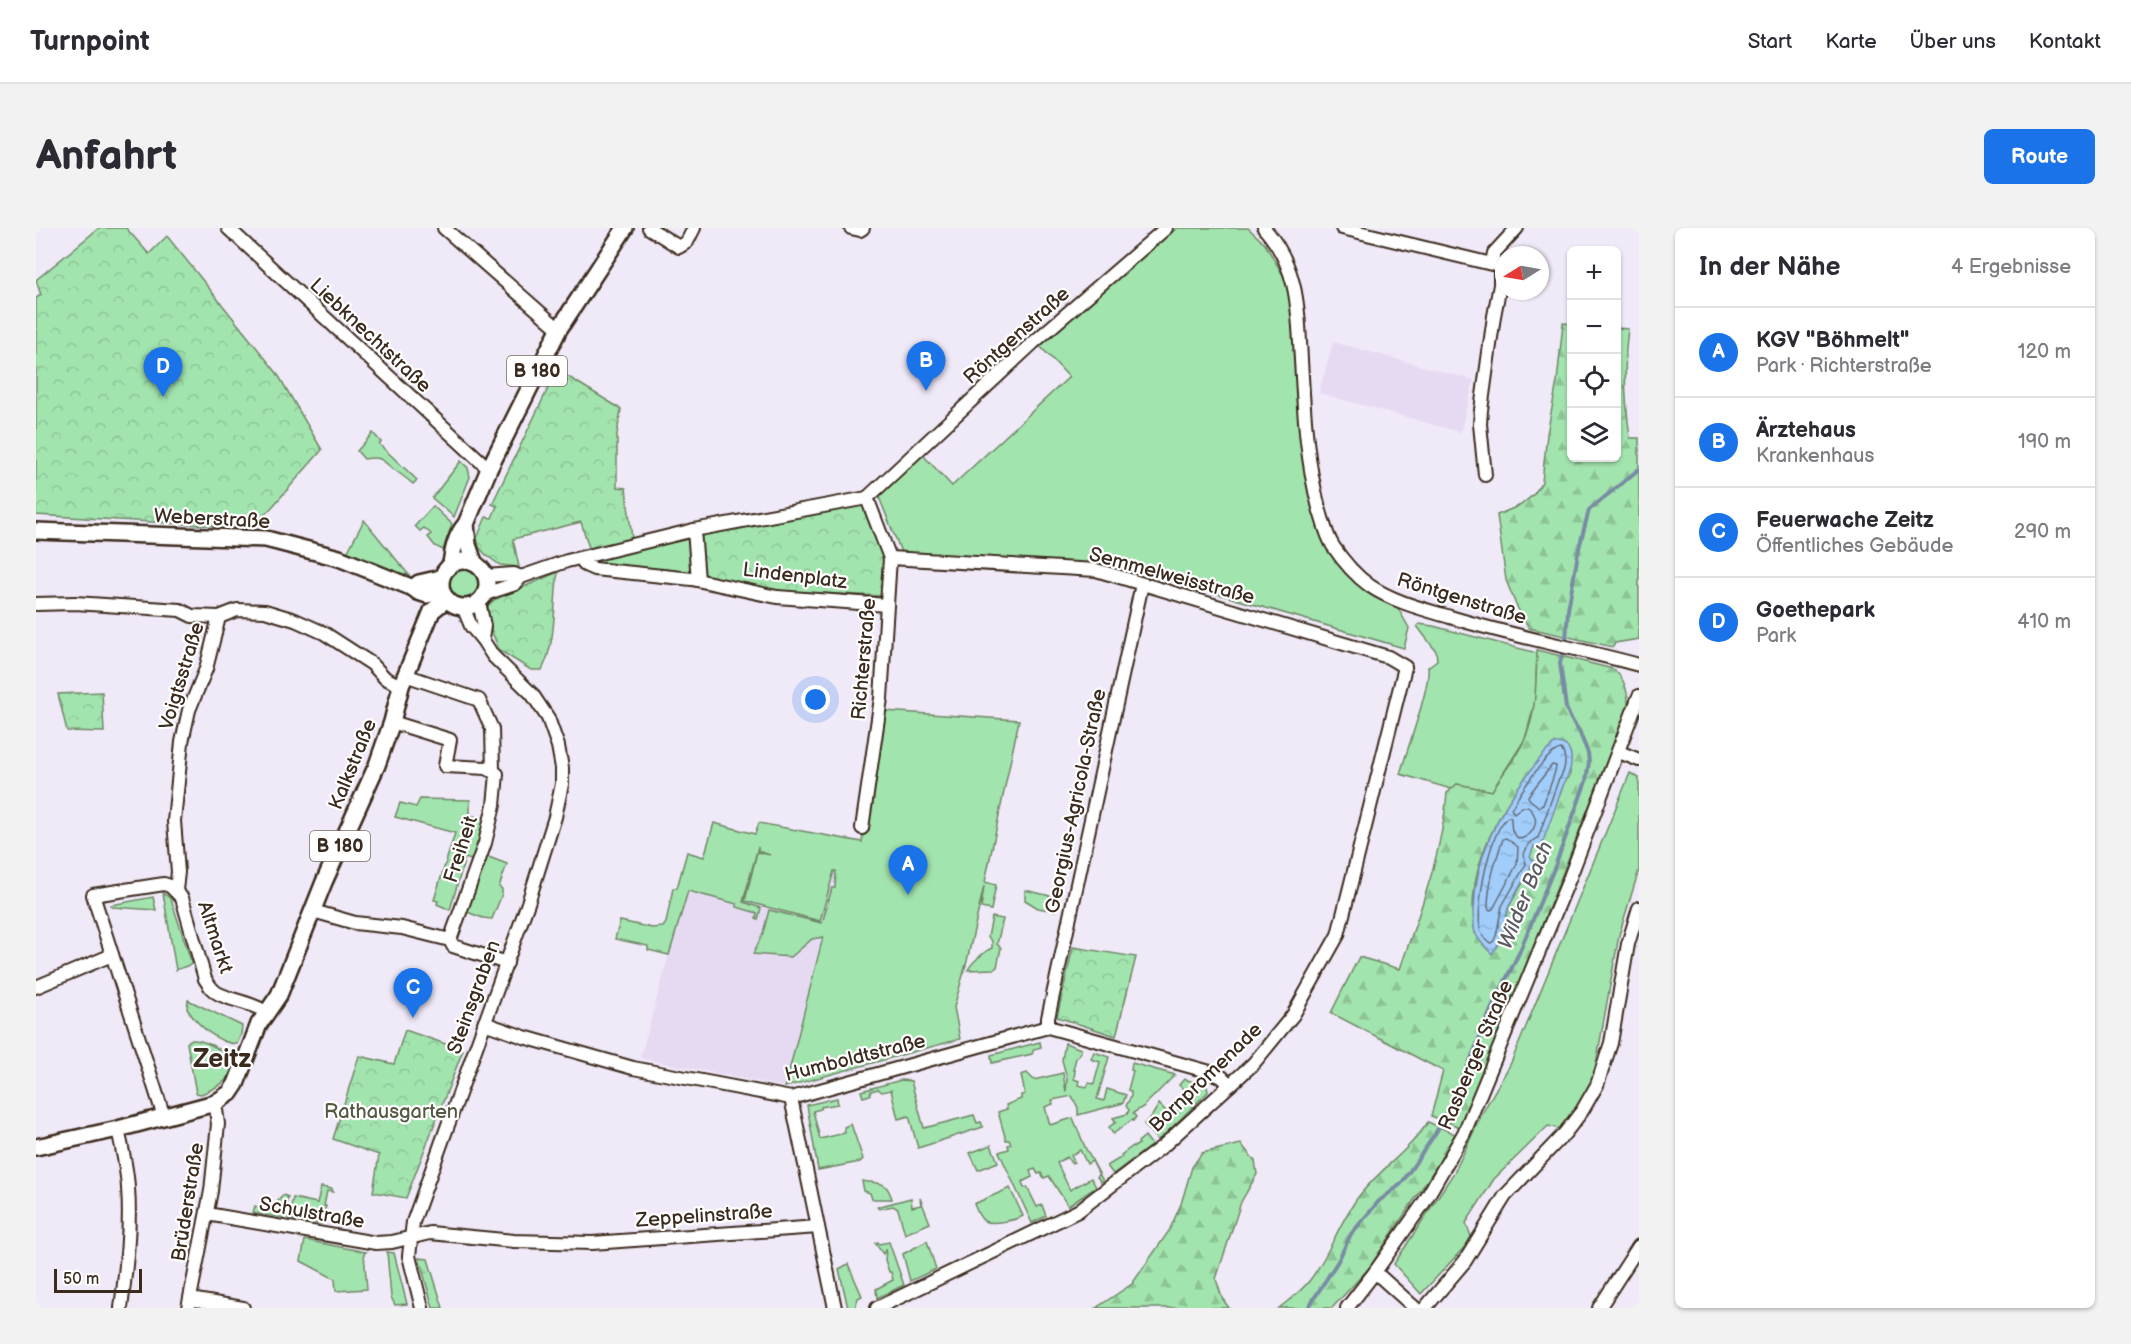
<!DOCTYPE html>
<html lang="de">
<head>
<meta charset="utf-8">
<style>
	:root { --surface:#fff; --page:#f2f2f3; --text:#2b2b33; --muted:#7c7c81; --line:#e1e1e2; --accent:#1a73e8 }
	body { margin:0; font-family:"Balsamiq Sans",sans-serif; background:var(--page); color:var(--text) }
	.controls { position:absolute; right:18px; top:18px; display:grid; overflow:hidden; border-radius:9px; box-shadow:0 2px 4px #0004 }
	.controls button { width:54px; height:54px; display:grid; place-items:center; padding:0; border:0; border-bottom:2px solid var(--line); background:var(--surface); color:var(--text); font:30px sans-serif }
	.compass { position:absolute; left:1459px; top:18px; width:54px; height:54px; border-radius:50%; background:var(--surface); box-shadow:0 2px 4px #0004; rotate:259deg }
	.scale { position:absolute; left:18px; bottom:15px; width:88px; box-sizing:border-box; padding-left:6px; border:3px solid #3b2a1e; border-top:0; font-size:16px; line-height:21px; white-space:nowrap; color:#3b2a1e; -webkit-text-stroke:4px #fff; paint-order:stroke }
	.you { position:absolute; left:780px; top:472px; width:21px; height:21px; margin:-15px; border:4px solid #fff; border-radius:50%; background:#1a73e8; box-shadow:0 0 0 9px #1a73e833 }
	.badge { display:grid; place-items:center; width:39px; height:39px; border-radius:50%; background:var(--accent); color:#fff; font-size:20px; font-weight:700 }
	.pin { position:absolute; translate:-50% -50px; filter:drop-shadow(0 2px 3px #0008) }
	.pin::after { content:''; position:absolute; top:32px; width:21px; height:18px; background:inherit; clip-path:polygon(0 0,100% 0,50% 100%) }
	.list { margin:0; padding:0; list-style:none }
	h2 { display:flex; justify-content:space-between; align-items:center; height:78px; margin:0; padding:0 24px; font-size:26px }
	h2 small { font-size:20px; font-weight:400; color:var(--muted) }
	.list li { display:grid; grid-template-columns:39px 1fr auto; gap:18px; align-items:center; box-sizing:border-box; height:90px; padding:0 24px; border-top:2px solid var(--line) }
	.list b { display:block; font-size:22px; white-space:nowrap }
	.list p { margin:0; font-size:20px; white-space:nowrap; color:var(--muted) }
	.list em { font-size:20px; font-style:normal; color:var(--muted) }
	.icon { flex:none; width:33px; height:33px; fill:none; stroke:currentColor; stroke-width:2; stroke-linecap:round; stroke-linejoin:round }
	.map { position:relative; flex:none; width:1603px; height:1080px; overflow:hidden; border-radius:9px }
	header { display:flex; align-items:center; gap:36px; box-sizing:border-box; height:84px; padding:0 30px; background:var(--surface); border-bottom:2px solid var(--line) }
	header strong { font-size:28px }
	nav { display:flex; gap:33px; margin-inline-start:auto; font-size:21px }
	.intro { display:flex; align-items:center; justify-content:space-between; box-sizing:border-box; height:144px; padding:0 36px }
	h1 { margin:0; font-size:42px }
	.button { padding:15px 27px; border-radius:9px; background:var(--accent); color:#fff; font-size:21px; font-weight:700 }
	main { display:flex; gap:36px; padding:0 36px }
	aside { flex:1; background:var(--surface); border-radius:9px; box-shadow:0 2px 4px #0004 }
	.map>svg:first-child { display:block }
</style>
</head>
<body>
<header>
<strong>Turnpoint</strong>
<nav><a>Start</a><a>Karte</a><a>Über uns</a><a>Kontakt</a></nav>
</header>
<div class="intro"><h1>Anfahrt</h1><a class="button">Route</a></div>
<main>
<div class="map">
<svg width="1603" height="1080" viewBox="0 0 1603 1080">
	<defs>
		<pattern id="forest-firs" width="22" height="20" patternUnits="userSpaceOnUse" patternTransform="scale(1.5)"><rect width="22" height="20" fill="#a2e4ae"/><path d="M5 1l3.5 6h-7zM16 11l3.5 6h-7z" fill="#8cc495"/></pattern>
		<pattern id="park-crowns" width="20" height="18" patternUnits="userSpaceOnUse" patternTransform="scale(1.5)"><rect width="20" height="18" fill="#a2e4ae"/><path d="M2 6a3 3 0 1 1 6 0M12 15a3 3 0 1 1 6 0" fill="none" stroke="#8cc495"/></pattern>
		<pattern id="water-ripples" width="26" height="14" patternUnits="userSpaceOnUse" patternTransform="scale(1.5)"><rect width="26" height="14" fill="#a1cdfb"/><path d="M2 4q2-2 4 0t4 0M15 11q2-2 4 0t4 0" fill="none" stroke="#8cb0d7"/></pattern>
	</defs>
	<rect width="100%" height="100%" fill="#f0e9f8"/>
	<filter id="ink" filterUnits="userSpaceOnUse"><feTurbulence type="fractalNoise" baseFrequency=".0167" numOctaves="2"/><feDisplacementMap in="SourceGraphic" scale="12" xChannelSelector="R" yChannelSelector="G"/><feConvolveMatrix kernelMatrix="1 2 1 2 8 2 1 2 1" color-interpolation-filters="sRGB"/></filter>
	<g filter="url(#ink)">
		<g fill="#e6daf3">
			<path d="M 1297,114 L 1438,152 L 1424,204 L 1283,165 Z"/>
			<path d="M 723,595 L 814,614 L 781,730 L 749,859 L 604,830 L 651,663 L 701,676 Z"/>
		</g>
		<g fill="#a2e4ae" stroke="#6e8766" stroke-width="1.5">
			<path d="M 1141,0 L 1212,0 L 1229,16 L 1247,47 L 1257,82 L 1267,232 L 1299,328 L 1359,375 L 1373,400 L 1368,420 L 1085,338 L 865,324 L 843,269 L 886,226 L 916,258 L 1033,149 L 1003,117 Z"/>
			<path d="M 337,205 L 345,214 L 343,216 L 381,252 L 377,256 C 371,251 366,247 360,243 C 346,234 348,227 328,231 L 321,223 Z"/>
			<path d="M 425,233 L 432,240 L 434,249 L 418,289 L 396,270 Z"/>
			<path d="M 397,278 L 416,296 L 407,322 L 399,318 L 392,309 L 395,306 L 388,300 L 384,303 L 379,298 Z"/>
			<path d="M 328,292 L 373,347 L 362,346 L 311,325 Z"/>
			<path d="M 654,310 L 658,348 L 554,334 Z"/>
			<circle cx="427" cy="356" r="16"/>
			<path d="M 1383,396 L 1397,398 L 1501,425 L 1499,474 L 1489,511 L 1456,563 L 1421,556 L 1415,561 L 1364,546 C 1370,525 1395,457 1392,439 L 1401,432 L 1400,423 L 1381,398 Z"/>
			<path d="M 848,483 L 983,492 L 949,654 L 960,657 L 955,682 L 945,680 L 948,658 L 931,733 L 918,779 L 924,811 L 749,859 L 787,709 L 776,711 L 755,729 L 717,726 L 727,705 L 733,682 L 786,695 L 796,660 L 799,660 L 800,643 L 798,643 L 784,693 L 709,673 L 721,624 L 734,627 L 722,623 L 722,619 L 707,674 L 725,680 L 722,692 L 720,691 L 721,685 L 701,679 L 701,676 L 652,663 L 633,727 L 612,722 L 612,718 L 579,711 L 584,693 L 616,700 L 627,699 L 630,695 L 637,660 L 641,660 L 651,624 L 668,629 L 678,595 L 719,606 L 723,595 L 826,614 L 835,548 Z"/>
			<path d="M 1594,545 L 1603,550 L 1603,642 L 1583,707 L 1558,847 L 1548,869 L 1527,902 L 1512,898 L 1458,951 L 1430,995 L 1436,1011 L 1385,1066 L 1358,1036 L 1419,943 L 1449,880 L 1475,835 Z"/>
			<path d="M 384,571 L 434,572 L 434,587 L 449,591 L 438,633 L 429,630 L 414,682 L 401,676 L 402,673 L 398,672 L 419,605 L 359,589 L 364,575 L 380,579 Z"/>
			<path d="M 450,628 L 471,636 L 463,659 L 466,661 L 466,666 L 456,691 L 447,690 L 431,684 Z"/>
			<path d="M 989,662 L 1023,670 L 1019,683 L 1002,680 L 989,672 Z"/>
			<path d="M 127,665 L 135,671 L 156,736 L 140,742 Z"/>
			<path d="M 117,669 L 120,682 L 76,679 L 75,677 Z"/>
			<path d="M 956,689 L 967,691 L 961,716 L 965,720 L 961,739 L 958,741 L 932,742 C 935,735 949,723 956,720 L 956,713 L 952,709 Z"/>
			<path d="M 152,772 L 206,798 L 205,806 L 201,816 C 182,816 161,796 151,781 Z"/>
			<path d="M 154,812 C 168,811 185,821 195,830 C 199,853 182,859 165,866 L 160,865 L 151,815 Z"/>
			<path d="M 1004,814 L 1005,819 L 998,821 L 996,826 L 956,835 L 955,827 Z"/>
			<path d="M 1029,815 L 1045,821 L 1045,824 L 1040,830 L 1037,842 L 1039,842 L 1038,851 L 1043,853 L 1042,857 L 1051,859 L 1053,855 L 1058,856 L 1064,834 L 1055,831 L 1058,824 L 1073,829 L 1061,871 L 1068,873 L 1071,861 L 1090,867 L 1087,875 L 1042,887 L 1042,880 L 1036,868 L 1016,872 L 1017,876 L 1009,879 L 1014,897 L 1037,890 L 1049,919 L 1067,953 L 1065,954 L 1061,949 L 1063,947 L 1056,933 L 1051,936 L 1044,922 L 1035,927 L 1038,934 L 1035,935 L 1031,929 L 1021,935 L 1034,962 L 1055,950 L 1060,959 L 1032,978 L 1013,948 L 1008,950 L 1005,945 L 1002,946 L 999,941 L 994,943 L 996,949 L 986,954 L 988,960 L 991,959 L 1001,979 L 1006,977 L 1010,988 L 996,995 L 963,924 L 973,921 L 972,917 L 975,916 L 973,912 L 970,912 L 962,884 L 971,881 L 970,877 L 985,871 L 985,867 L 989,866 L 985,847 L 991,845 L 998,852 L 1027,845 L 1030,864 L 1031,850 L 1026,832 Z"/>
			<path d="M 1096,835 L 1139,847 L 1107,879 L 1097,885 L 1100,889 L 1097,893 L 1096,892 L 1077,906 L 1073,899 L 1080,894 L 1077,890 L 1091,886 L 1093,882 L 1090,878 L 1095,868 L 1095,864 L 1092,862 L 1097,843 L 1095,842 Z"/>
			<path d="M 1148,851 L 1169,857 L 1171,858 L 1172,864 L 1122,913 L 1108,896 L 1116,888 L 1123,876 L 1134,887 L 1144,881 L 1154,868 L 1143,857 Z"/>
			<path d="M 865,852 L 875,853 L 888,900 L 938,887 L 941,895 L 945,894 L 947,899 L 882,920 L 873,888 L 862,891 L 855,862 L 846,864 L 842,861 L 835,863 L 834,867 L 827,869 L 825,863 Z"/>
			<path d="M 801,870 L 802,876 L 785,879 L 785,881 L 777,883 L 784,911 L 809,905 L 808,899 L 815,896 L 827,931 L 824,934 L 782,942 L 771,877 Z"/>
			<path d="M 1109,908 L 1116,917 L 1077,946 L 1071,938 L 1086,929 L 1085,927 L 1097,918 L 1098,919 L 1103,916 L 1102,914 Z"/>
			<path d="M 955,917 L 962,934 L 942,942 L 934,925 Z"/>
			<path d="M 826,953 C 843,956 850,951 856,971 L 836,971 L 834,965 L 828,963 Z"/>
			<path d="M 285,959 L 296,961 L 297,964 L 291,963 L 288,978 L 290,978 L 285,996 L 252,991 L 257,970 L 281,975 Z"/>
			<path d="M 974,960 L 987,988 C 980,992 956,997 948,993 C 943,990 940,981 938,976 Z"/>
			<path d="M 247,967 L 252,969 L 247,990 L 217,985 L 219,978 L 226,981 L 228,974 L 239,977 Z"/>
			<path d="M 875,970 L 876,979 L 885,977 L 884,970 L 894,995 L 869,1006 L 862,981 L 857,978 L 843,981 L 841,979 Z"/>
			<path d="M 269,1012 L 330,1024 L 328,1025 L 331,1061 L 300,1063 L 299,1051 L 265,1033 Z"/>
			<path d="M 891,1013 L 900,1041 L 874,1053 L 867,1026 Z"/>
			<path d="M 842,1014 L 843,1016 L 853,1014 L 868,1057 L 841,1070 L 840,1061 L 857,1052 L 855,1044 L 853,1044 L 849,1032 L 850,1022 L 847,1026 L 839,1015 Z"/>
			<path d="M 351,1024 L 358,1025 L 371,1076 L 359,1077 L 355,1069 Z"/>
			<path d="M 812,1036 L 826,1068 L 822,1070 L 819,1080 L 812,1080 L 803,1041 Z"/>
		</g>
		<g fill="url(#forest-firs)" stroke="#6e8766" stroke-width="1.5" fill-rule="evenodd">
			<path d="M 1527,95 L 1535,96 L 1536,230 L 1580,230 L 1581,100 L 1592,101 C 1587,138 1589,173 1594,210 L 1603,210 L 1603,411 L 1579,415 L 1577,419 L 1493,400 L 1480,377 L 1470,352 L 1461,287 L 1485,277 L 1498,266 L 1506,254 L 1511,206 L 1521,154 Z"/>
			<path d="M 1501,422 L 1577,441 C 1589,450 1593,466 1592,480 L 1470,788 L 1424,899 L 1395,888 L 1407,843 L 1295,785 L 1323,729 L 1364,741 C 1384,683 1406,626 1411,565 L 1421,556 L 1456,563 C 1466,546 1481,529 1489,511 C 1501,483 1500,452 1501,422 ZM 1517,517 L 1534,527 L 1534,548 L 1528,555 L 1504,619 L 1498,618 L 1493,629 L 1489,651 L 1472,680 L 1466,710 L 1439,705 C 1427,634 1471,567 1517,517 Z"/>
			<path d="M 1392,894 L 1419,906 L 1404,933 L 1333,1040 L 1296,1080 L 1243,1080 C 1253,1072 1266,1063 1274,1052 C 1294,1026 1303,994 1323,968 C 1344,941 1373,923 1392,894 Z"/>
			<path d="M 1205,916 L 1219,933 L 1221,946 L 1205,974 L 1180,1051 L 1186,1070 L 1193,1080 L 1060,1080 L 1096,1056 L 1133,1003 L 1145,976 L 1156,939 L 1166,925 Z"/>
			<path d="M 383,1030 L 392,1031 L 407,1080 L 397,1080 Z"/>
		</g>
		<g fill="url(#park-crowns)" stroke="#6e8766" stroke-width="1.5">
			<path d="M 63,0 L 90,0 L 113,26 L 131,8 L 241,145 L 286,222 L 237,278 L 215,300 L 0,287 L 0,70 L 5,67 L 0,52 Z"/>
			<path d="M 521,142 L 585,181 L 581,206 L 581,259 L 590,260 L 596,311 L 554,323 L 545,294 L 477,311 L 483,339 L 464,337 L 450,327 L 443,319 L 441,310 L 450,289 L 456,290 L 461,278 L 456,276 Z"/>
			<path d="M 827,276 L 849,325 L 845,368 L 742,363 L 666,351 L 662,307 Z"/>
			<path d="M 522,344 C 517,375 521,413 506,442 L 495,442 L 463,422 L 453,396 L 452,378 L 458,372 Z"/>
			<path d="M 66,464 L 68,504 L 31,503 L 22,466 Z"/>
			<path d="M 1037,719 L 1100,729 L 1080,808 L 1021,789 Z"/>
			<path d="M 369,802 L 427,822 L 370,970 L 337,964 L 343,927 L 297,911 L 323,828 L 358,836 Z"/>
		</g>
		<path fill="url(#water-ripples)" stroke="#788ca3" stroke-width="1.5" d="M 1520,515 C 1542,515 1536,544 1528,555 L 1505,619 L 1498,618 L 1494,629 L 1498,633 L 1472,680 L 1466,710 L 1456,726 C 1449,719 1442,713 1439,704 C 1437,697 1438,689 1438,681 C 1439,628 1463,583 1495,542 C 1502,533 1510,521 1520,515 Z"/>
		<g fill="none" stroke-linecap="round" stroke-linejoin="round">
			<g stroke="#646b76" stroke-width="1.5">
				<path d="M 1525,521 C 1532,531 1529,544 1522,553 L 1502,610 L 1493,615 L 1488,626 L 1490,636 L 1466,678 L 1460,708 L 1457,714 L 1454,715 C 1450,712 1447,708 1445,704 C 1438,682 1454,601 1472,589 L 1475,590 C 1475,599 1475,608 1485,611 C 1500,605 1505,590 1492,579 L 1486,579 L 1478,585 L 1475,581 C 1483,567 1510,523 1525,521 Z"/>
				<path d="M 1516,537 L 1520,538 C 1520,545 1510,568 1507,577 L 1503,579 L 1493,571 L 1492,568 Z"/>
				<path d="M 1470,610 L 1482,619 L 1481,636 L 1457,681 L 1454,682 L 1452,680 C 1452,656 1459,634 1467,611 Z"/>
			</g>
			<path stroke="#788ca3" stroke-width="4" d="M 1272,1080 L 1302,1033 L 1315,1006 L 1343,973 L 1365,956 L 1399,906 L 1420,867 L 1455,782 L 1483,725 L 1519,638 L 1550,553 L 1553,534 L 1552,525 L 1543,503 L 1535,491 L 1530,480 L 1524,435 L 1530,413 L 1532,382 L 1543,320 L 1553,282 L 1603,241"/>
			<g stroke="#3b2a1e" stroke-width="16">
				<g id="minor">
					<path d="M 192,0 L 453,241"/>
					<path d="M 408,0 L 523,101"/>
					<path d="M 613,0 L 643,19 L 651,14 L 658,0"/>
					<path d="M 815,0 L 824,2 L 827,0"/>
					<path d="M 1228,0 C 1263,40 1262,81 1265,132 C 1268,182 1270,231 1283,280 C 1287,292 1290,307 1297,318 C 1307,333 1320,348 1334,358 C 1358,374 1387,381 1414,389 C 1476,408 1540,420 1603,437"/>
					<path d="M 1306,0 L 1464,38 L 1464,57 L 1458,88 L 1445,182 L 1444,196 L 1449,247"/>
					<path d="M 1456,35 L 1458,25 L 1481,0"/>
					<path d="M 831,270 L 997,115 L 1130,0"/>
					<path d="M 658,302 L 662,352"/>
					<path d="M 545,330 L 549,337 L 558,341 L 656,351 L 741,369 L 851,377"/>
					<path d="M 450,348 L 478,346 L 485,349"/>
					<path d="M 449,366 L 479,356 L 485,349 L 531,333 L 658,302 L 831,270"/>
					<path d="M 443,374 L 448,398 L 446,411"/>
					<path d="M 0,376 L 39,375 L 144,382 L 156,388 L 183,389 L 201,382 L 229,383 L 259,392 L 288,405 L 336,436 L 349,450 L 365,458"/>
					<path d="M 369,447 L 443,472 L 456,501 L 457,542"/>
					<path d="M 356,494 L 414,512 L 409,538 L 451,540 L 461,546 L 458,577 L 449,615 L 414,712"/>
					<path d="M 1583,524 L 1603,532"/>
					<path d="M 826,600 L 845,470 L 854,330 L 831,270"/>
					<path d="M 140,662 L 142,644 L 138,593 L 146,514 L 153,482 L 170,441 L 183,389"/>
					<path d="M 277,683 L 319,695 L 366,700 L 414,712 L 417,718 L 471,735"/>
					<path d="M 0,759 L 76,727"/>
					<path d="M 448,795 L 488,809 L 597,840 L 755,870 L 1012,799 L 1174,844 L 1186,849 L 1194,857"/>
					<path d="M 1012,799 L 1012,790 L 1106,356"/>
					<path d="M 755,870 L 799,1080"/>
					<path d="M 128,889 L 57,667 L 128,656 L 134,658 L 146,670 L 169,751 C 173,757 176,763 183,766 C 200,774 212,773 230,784"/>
					<path d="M 82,901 C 86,920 91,940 92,960 C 95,999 90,1041 85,1080"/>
					<path d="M 171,986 L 340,1015 L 356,1014 L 394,1005 L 478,1013 L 556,1015 L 782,999"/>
					<path d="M 1339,1044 L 1379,1080"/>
					<path d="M 154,1071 L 207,1080"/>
					<path d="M 152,1080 L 175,963 L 182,896 L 179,875"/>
					<path d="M 386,1080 L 373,1028 L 377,994 L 492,675 L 519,589 L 526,556 L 526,540 L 522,518 L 512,490 L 496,466 L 457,428 L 446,411 L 435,398 L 427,379"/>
					<path d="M 841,1080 L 1042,983 L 1127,918 L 1217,836 L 1257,787 L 1302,707 L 1369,439 L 1352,429 L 1060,342 L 854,330"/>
					<path d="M 1311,1080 L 1339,1044 L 1387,976 L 1428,905 L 1534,649 L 1603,468"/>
					<path d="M 1389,1080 L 1429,1033 L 1469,968 L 1529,905 L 1546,883 L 1561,857 L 1575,815 L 1592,716 L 1603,680"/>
					<path d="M 1563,1080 L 1603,1018"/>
				</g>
			</g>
			<g stroke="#3b2a1e" stroke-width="20">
				<g id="major">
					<path d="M 0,303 L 230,311 L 303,330 L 377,360 L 382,364 L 391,367 L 406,364"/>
					<circle cx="428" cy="356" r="23"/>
					<path d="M 438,334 L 432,317 L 430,296 L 453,241 L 523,101 L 589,0"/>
					<path d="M 415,336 C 417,321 420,307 430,296"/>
					<path d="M 377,360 L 383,355 L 405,350"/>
					<path d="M 0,919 L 82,901 L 179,875 L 194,865 L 200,856 L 223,796 L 243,767 L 288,654 L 341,537 L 356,494 L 365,458 L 396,383 L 411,371"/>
				</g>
			</g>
			<use href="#minor" stroke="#fff" stroke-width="12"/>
			<use href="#major" stroke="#fff" stroke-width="15"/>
		</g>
	</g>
	<g text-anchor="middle" stroke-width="4.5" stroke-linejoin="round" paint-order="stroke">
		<g fill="#fff" stroke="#766a62" stroke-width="1.5">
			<rect x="471" y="128" width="60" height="30" rx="4.5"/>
			<rect x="274" y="603" width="60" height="30" rx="4.5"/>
		</g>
		<g font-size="18" font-weight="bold" fill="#3b2a1e">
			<text x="501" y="149">B 180</text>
			<text x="304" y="624">B 180</text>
		</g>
		<g font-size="20" fill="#3b2a1e" stroke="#fff">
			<text transform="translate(335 107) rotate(43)" y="7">Liebknechtstraße</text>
			<text transform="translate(980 107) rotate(-42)" y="7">Röntgenstraße</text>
			<text transform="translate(176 290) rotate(3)" y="7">Weberstraße</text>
			<text transform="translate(759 347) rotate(7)" y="7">Lindenplatz</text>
			<text transform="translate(1136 347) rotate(15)" y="7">Semmelweisstraße</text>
			<text transform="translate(1426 370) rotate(17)" y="7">Röntgenstraße</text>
			<text transform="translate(827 431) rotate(-85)" y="7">Richterstraße</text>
			<text transform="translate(145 448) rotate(-73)" y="7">Voigtsstraße</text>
			<text transform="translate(316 536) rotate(-68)" y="7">Kalkstraße</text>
			<text transform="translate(1039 573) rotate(-78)" y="7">Georgius-Agricola-Straße</text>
			<text transform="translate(424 621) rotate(-72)" y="7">Freiheit</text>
			<text transform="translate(180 709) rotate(72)" y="7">Altmarkt</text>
			<text transform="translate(437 769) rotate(-70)" y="7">Steinsgraben</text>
			<text transform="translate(1439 827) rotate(-67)" y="7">Rasberger Straße</text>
			<text transform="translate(819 829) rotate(-14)" y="7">Humboldtstraße</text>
			<text transform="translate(1169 849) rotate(-44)" y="7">Bornpromenade</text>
			<text transform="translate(151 974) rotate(-81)" y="7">Brüderstraße</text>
			<text transform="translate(276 984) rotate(10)" y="7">Schulstraße</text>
			<text transform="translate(668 987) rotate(-4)" y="7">Zeppelinstraße</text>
		</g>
		<g font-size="20" fill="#555842" stroke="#fff">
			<text x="355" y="890">Rathausgarten</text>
		</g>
		<g font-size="21" font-style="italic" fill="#5a5b60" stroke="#fff">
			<text transform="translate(1489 667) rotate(-68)" y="7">Wilder Bach</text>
		</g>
		<g font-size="26" font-weight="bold" fill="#3b2a1e" stroke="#fff">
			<text x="186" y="839">Zeitz</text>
		</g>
	</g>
</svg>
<div class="controls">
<button>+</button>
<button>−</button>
<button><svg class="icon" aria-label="locate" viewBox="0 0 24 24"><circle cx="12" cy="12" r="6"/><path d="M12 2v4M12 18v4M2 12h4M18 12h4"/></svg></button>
<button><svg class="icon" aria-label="layers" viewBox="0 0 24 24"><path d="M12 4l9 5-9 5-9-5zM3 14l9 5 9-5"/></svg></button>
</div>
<svg class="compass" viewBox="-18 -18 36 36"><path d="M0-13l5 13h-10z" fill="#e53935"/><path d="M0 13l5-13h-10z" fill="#7c7c81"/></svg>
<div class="scale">50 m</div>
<div class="you"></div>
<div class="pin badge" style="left:872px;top:667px">A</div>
<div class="pin badge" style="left:890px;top:163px">B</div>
<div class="pin badge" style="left:377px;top:790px">C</div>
<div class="pin badge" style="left:127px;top:169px">D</div>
</div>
<aside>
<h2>In der Nähe<small>4 Ergebnisse</small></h2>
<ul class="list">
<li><span class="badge">A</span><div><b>KGV &quot;Böhmelt&quot;</b><p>Park · Richterstraße</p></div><em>120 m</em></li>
<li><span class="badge">B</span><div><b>Ärztehaus</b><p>Krankenhaus</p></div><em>190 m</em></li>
<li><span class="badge">C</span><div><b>Feuerwache Zeitz</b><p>Öffentliches Gebäude</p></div><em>290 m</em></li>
<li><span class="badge">D</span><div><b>Goethepark</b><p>Park</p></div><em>410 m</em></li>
</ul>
</aside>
</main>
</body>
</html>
